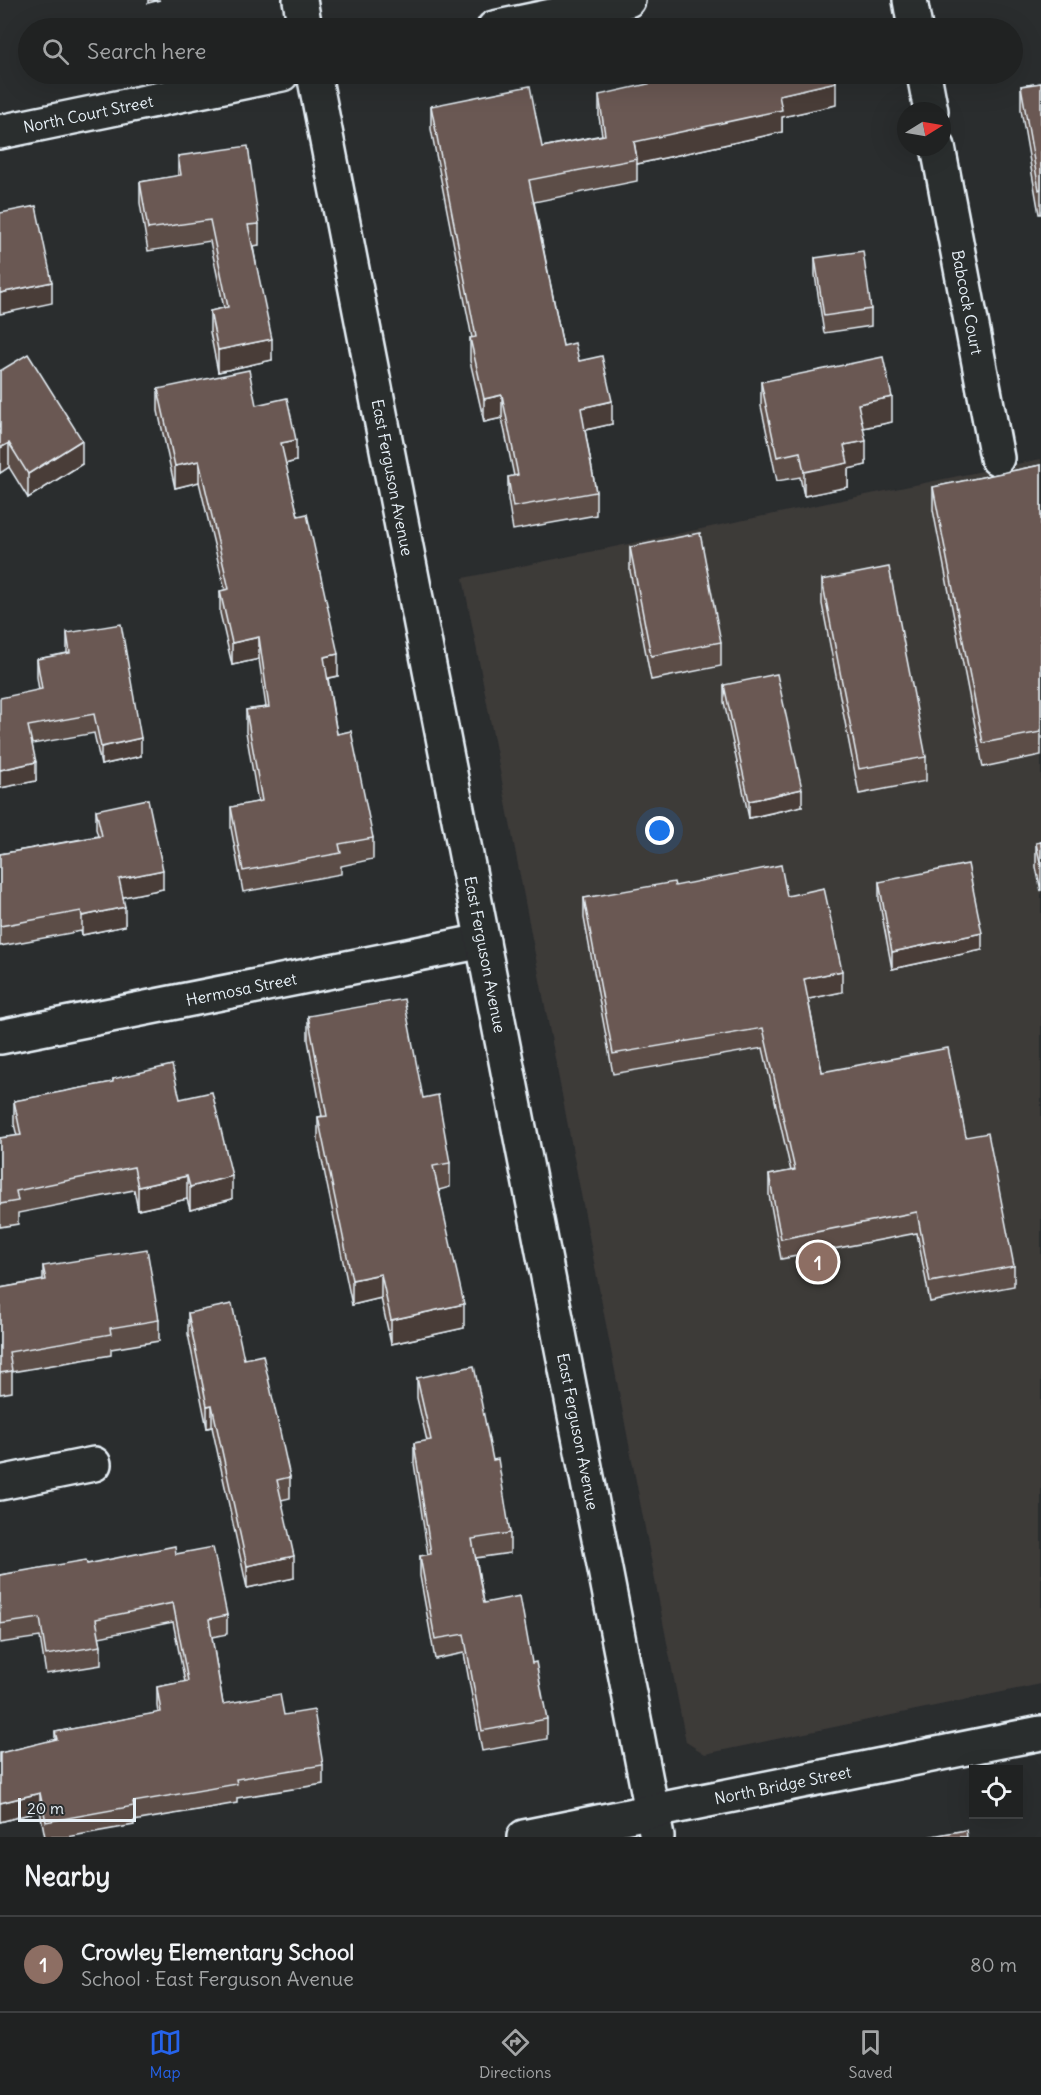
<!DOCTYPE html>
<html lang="en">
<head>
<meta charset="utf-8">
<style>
	:root { --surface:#202222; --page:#282a2a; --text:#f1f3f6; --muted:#a2a4a5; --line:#3d3f40; --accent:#2563eb }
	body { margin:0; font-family:Delius,sans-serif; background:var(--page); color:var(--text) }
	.controls { position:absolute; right:18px; bottom:18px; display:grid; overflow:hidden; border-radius:0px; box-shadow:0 6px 24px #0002 }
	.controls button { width:54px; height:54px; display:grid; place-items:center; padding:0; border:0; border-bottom:2px solid var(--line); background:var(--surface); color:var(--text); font:30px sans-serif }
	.compass { position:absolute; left:897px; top:102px; width:54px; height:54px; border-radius:50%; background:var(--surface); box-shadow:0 6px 24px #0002; rotate:79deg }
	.scale { position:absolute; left:18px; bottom:15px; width:118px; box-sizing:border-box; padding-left:6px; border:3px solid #e8f1f8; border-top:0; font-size:16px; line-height:21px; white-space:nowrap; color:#e8f1f8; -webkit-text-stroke:4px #2a2d2e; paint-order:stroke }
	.you { position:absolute; left:660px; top:831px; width:21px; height:21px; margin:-15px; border:4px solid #fff; border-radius:50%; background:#1a73e8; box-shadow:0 0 0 9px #1a73e833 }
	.badge { display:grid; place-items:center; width:39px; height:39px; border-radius:50%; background:var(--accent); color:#fff; font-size:20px; font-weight:700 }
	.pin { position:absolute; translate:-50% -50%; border:3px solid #fff; box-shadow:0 2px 6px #0006 }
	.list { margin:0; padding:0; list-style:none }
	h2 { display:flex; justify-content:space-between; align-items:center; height:78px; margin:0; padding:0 24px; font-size:26px }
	h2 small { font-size:20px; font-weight:400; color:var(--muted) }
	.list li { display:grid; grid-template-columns:39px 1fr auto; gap:18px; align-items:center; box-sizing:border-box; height:96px; padding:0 24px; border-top:2px solid var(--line) }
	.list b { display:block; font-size:22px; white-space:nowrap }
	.list p { margin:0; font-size:20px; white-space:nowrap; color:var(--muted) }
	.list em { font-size:20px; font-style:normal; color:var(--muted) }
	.icon { flex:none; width:33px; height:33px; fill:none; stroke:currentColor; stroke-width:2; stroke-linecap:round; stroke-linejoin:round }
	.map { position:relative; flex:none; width:1041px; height:1837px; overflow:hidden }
	.search { position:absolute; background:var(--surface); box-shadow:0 6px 24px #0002; left:18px; right:18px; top:18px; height:66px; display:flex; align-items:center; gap:15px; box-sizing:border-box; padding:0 21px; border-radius:33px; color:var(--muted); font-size:22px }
	.sheet { height:174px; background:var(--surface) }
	nav { display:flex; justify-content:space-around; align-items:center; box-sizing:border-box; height:84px; border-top:2px solid var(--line); background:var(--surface); font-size:16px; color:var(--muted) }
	nav a { display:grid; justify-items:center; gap:3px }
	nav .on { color:var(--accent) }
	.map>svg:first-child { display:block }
</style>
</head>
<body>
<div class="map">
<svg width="1041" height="1837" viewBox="0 0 1041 1837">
	<rect width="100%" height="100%" fill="#2a2d2e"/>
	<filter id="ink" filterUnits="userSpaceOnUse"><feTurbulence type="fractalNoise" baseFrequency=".0167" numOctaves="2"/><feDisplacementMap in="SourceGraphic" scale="12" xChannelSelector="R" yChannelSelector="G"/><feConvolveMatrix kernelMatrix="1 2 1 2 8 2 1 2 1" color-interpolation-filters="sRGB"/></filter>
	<g filter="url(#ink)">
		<path fill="#3d3a39" d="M 1041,459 L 1041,1684 L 705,1754 L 686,1742 L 463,578 Z"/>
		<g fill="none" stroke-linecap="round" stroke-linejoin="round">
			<g stroke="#e8f1f8" stroke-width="38">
				<g id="minor">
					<path d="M 910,0 L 915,28"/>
					<path d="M 494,28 L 628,0"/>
					<path d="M 924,74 L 931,111"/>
					<path id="s1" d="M 0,132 L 282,74"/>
					<path id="s2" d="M 938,147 L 997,458"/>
					<path id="s3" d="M 0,1037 L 483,941"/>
					<path d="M 0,1483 L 94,1464"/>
				</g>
			</g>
			<g stroke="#e8f1f8" stroke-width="38">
				<g id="tertiary">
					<path d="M 300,0 L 305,28"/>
					<path id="s4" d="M 314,74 L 657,1837"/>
					<path id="s5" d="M 524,1837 L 1041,1733"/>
				</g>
			</g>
			<use href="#minor" stroke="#2a2d2e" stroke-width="33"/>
			<use href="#tertiary" stroke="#2a2d2e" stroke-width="33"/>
		</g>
		<g fill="#5b4d47" stroke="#e8f1f8" stroke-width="1.5">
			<path d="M 1041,83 L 1041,214 L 1039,214 L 1021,110 L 1021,86 Z"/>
			<path d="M 599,95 L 836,105 L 782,117 L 782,132 L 637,164 L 637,181 L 534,202 L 563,346 L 579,361 L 612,424 L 585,430 L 596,492 L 596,515 L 513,530 L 508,499 L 508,477 L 514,476 L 502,418 L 484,422 L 470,361 L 470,338 L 472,338 L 431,129 L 431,106 L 542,147 L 602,135 L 599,117 Z"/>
			<path d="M 178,156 L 259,224 L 259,245 L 253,246 L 272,360 L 218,372 L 210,332 L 210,311 L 224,308 L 210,241 L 148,251 L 140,203 L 140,182 L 178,176 Z"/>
			<path d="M 815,258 L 871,309 L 871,326 L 824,333 L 815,275 Z"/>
			<path d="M 0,371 L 82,464 L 28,498 L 9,467 L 0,473 Z"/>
			<path d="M 761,382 L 892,422 L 863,428 L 866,465 L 848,469 L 848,487 L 804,496 L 800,477 L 777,481 L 761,406 Z"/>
			<path d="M 158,389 L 256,405 L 296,461 L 285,464 L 338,676 L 328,678 L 337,734 L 373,838 L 373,859 L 341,866 L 341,874 L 243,892 L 231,828 L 231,807 L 258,802 L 246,732 L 246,710 L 266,707 L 259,659 L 232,665 L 220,613 L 220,591 L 225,590 L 199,482 L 175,488 L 158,411 Z"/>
			<path d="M 1041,465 L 1041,755 L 983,767 L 933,510 L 933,487 Z"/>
			<path d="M 630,547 L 721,642 L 721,666 L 651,680 L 630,571 Z"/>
			<path d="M 822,580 L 926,757 L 926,781 L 859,794 L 822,604 Z"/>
			<path d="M 67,633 L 141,756 L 101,765 L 94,733 L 32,744 L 36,781 L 0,788 L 39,690 L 37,677 L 37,659 L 67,653 Z"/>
			<path d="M 724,685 L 802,806 L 749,818 L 724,702 Z"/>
			<path d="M 96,810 L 163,889 L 123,897 L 125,926 L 82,935 L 81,931 L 0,946 L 0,854 L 98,836 L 96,829 Z"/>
			<path d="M 1041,842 L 1041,891 L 1036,867 L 1036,843 Z"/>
			<path d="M 879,882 L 982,950 L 892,969 L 879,899 Z"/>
			<path d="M 675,886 L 842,992 L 808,999 L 822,1072 L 966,1137 L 1014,1266 L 1014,1286 L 930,1302 L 917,1233 L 781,1259 L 769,1195 L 769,1175 L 791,1171 L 763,1048 L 613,1074 L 584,918 L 584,898 Z"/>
			<path d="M 308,1016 L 423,1098 L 450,1163 L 450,1187 L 439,1190 L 464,1328 L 391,1344 L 381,1298 L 352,1305 L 318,1141 L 318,1117 L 322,1116 L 308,1040 Z"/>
			<path d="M 113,1079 L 180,1099 L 232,1199 L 190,1210 L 187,1199 L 138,1210 L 134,1190 L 18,1213 L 18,1224 L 0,1227 L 0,1138 L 17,1136 L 14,1124 L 14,1101 L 113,1082 Z"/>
			<path d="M 43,1266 L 159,1320 L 159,1341 L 111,1349 L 111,1355 L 12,1372 L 12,1392 L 0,1394 L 0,1288 L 43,1280 Z"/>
			<path d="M 188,1313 L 244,1359 L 290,1477 L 290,1498 L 281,1500 L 294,1578 L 247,1588 L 212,1427 L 207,1428 L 188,1334 Z"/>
			<path d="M 417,1378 L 493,1460 L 510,1533 L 510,1553 L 476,1558 L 484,1603 L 532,1663 L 547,1719 L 547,1739 L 482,1751 L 464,1653 L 435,1659 L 420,1576 L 420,1556 L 428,1555 L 414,1463 L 414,1443 L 427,1441 L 417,1398 Z"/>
			<path d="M 176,1554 L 227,1615 L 227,1634 L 212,1637 L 223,1704 L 284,1715 L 323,1765 L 323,1784 L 237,1798 L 237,1803 L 134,1821 L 134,1825 L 67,1837 L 45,1837 L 40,1811 L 0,1822 L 0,1753 L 55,1740 L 55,1732 L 158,1713 L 157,1706 L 157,1687 L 185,1682 L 173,1622 L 99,1637 L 101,1646 L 101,1665 L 46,1674 L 40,1637 L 0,1643 L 0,1575 L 87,1564 Z"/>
		</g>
		<g fill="#4a3e39" stroke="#e8f1f8" stroke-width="1.5">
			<path d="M 148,0 L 160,0 L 148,3 Z"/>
			<path d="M 836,82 L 836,105 L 782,117 L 782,132 L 637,164 L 637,159 L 634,142 L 779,95 Z"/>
			<path d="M 52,282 L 52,303 L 0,314 L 0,293 Z"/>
			<path d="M 272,339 L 272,360 L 218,372 L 218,350 Z"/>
			<path d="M 502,395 L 502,418 L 484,422 L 484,399 Z"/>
			<path d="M 892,397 L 892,422 L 858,429 L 858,404 Z"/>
			<path d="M 612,401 L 612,424 L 581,431 L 581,408 Z"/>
			<path d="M 82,440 L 82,464 L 28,498 L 28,474 Z"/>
			<path d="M 296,440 L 296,461 L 281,465 L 281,443 Z"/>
			<path d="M 866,441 L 866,465 L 848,469 L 848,487 L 804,496 L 804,472 L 844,445 Z"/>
			<path d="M 9,443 L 9,467 L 0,473 L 0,448 Z"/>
			<path d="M 199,461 L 199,482 L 175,488 L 175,466 Z"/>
			<path d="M 259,637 L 259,659 L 232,665 L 232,643 Z"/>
			<path d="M 338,654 L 338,676 L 324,679 L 324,657 Z"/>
			<path d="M 141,738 L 141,756 L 101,765 L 101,747 Z"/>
			<path d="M 36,762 L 36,781 L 0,788 L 0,770 Z"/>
			<path d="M 802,789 L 802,806 L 749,818 L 749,801 Z"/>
			<path d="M 163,870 L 163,889 L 119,898 L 119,879 Z"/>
			<path d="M 125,907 L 125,926 L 82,935 L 82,916 Z"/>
			<path d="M 982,933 L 982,950 L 892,969 L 892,952 Z"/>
			<path d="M 842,971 L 842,992 L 804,1000 L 804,979 Z"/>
			<path d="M 187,1176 L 187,1199 L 138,1210 L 138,1187 Z"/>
			<path d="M 232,1176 L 232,1199 L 190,1210 L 190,1187 Z"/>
			<path d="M 381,1274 L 381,1298 L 352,1305 L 352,1280 Z"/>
			<path d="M 464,1304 L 464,1328 L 391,1344 L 391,1320 Z"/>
			<path d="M 212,1405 L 212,1427 L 207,1428 L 207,1406 Z"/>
			<path d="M 294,1556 L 294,1578 L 247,1588 L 247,1566 Z"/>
			<path d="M 40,1793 L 40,1811 L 0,1822 L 0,1803 Z"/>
		</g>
		<g fill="#6a5952" stroke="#e8f1f8" stroke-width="1.5">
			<path d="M 822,21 L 824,28 L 789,28 Z"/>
			<path d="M 692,74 L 834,74 L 836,82 L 779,95 L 782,110 L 634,142 L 637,159 L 529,180 L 563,346 L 575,343 L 579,361 L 602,356 L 612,401 L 581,408 L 596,492 L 513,507 L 508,477 L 518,475 L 502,395 L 484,399 L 470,338 L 476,337 L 431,106 L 530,86 L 542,147 L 605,135 L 599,95 Z"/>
			<path d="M 1041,83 L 1041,189 L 1039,190 L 1021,86 Z"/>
			<path d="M 248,146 L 259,224 L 248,225 L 272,339 L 218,350 L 210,311 L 228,307 L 210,220 L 148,229 L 140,182 L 181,175 L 178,156 Z"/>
			<path d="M 36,206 L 52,282 L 0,293 L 0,213 Z"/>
			<path d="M 863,251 L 871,309 L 824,316 L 815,258 Z"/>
			<path d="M 28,354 L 82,440 L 28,474 L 9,443 L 0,448 L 0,371 Z"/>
			<path d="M 883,357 L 892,397 L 858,404 L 866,441 L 844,445 L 848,463 L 804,472 L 800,452 L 777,457 L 761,382 Z"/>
			<path d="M 249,370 L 256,405 L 287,398 L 296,440 L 281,443 L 298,516 L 307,514 L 338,654 L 324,657 L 337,734 L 351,731 L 373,838 L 339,844 L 341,853 L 243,871 L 231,807 L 262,801 L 246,710 L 269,707 L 259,637 L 232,643 L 220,591 L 229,589 L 199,461 L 175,466 L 158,389 Z"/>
			<path d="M 1041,465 L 1041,732 L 983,743 L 933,487 Z"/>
			<path d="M 700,533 L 721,642 L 651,656 L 630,547 Z"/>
			<path d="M 889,567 L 926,757 L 859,769 L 822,580 Z"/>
			<path d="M 121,624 L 141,738 L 101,747 L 94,714 L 28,726 L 36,762 L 0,770 L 0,698 L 42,689 L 37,659 L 70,653 L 67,633 Z"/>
			<path d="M 777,674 L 802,789 L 749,801 L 724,685 Z"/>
			<path d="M 148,799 L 163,870 L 119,879 L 125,907 L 82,916 L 81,911 L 0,926 L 0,854 L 102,836 L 96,810 Z"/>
			<path d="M 1041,842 L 1041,867 L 1036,843 Z"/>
			<path d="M 968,864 L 982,933 L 892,952 L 879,882 Z"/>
			<path d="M 781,865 L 787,896 L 824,888 L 842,971 L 804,979 L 822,1072 L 948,1048 L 966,1137 L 988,1133 L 1014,1266 L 930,1282 L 917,1212 L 781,1239 L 769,1175 L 795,1170 L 763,1028 L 613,1054 L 584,898 L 674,882 L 675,886 Z"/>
			<path d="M 404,999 L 423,1098 L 438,1095 L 450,1163 L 433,1166 L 464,1304 L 391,1320 L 381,1274 L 352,1280 L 318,1117 L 327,1116 L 308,1016 Z"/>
			<path d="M 172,1065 L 180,1099 L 212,1092 L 232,1176 L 190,1187 L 187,1176 L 138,1187 L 134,1167 L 16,1191 L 18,1201 L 0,1204 L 0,1138 L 21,1135 L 14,1101 L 113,1082 L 113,1079 Z"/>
			<path d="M 147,1249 L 159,1320 L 110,1328 L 111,1334 L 9,1352 L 12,1371 L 0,1373 L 0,1288 L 46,1280 L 43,1266 Z"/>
			<path d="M 232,1304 L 244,1359 L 263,1355 L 290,1477 L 277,1480 L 294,1556 L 247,1566 L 212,1405 L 207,1406 L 188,1313 Z"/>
			<path d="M 474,1366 L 493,1460 L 498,1459 L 510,1533 L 472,1539 L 484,1603 L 520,1596 L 532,1663 L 536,1662 L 547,1719 L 482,1731 L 464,1634 L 435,1639 L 420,1556 L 431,1554 L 414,1443 L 431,1440 L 417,1378 Z"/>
			<path d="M 175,1546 L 176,1554 L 213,1547 L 227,1615 L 209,1619 L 223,1704 L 280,1694 L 284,1715 L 314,1710 L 323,1765 L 236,1779 L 237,1784 L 133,1802 L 134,1806 L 46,1822 L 40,1793 L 0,1803 L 0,1753 L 57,1739 L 55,1732 L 161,1712 L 157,1687 L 188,1681 L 173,1603 L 96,1619 L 101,1646 L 46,1655 L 40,1618 L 0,1624 L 0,1575 L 86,1560 L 87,1564 Z"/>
			<path d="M 966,1830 L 967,1837 L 927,1837 Z"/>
		</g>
	</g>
	<g text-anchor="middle" stroke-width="4.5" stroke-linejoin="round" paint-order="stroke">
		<g font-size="16" fill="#e8f1f8" stroke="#2a2d2e">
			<text dy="6" stroke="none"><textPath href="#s1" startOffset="90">North Court Street</textPath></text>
			<text dy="6" stroke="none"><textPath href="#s2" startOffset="158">Babcock Court</textPath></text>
			<text dy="6" stroke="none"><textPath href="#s4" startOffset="411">East Ferguson Avenue</textPath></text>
			<text dy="6" stroke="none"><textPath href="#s4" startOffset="897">East Ferguson Avenue</textPath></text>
			<text dy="6" stroke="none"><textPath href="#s3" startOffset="246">Hermosa Street</textPath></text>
			<text dy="6" stroke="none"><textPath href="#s4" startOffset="1383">East Ferguson Avenue</textPath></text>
			<text dy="6" stroke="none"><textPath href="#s5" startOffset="264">North Bridge Street</textPath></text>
		</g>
	</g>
</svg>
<div class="controls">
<button><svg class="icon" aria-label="locate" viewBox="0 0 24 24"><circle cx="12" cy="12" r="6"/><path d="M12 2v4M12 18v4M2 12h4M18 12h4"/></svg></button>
</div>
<svg class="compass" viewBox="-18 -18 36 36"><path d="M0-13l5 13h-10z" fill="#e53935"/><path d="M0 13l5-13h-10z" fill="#a2a4a5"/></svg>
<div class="scale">20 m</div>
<div class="you"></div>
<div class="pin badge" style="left:818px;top:1262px;background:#8d6e63">1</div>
<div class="search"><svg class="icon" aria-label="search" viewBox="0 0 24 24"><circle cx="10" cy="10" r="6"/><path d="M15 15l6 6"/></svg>Search here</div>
</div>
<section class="sheet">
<h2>Nearby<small></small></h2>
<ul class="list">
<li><span class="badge" style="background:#8d6e63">1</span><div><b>Crowley Elementary School</b><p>School · East Ferguson Avenue</p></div><em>80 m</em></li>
</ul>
</section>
<nav>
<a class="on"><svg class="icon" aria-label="map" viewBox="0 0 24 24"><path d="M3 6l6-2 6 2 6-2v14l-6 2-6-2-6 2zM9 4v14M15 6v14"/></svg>Map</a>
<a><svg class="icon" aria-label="directions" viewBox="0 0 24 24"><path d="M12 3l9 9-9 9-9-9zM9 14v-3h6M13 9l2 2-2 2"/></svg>Directions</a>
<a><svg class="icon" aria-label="saved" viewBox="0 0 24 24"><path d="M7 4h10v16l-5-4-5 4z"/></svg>Saved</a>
</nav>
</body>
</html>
